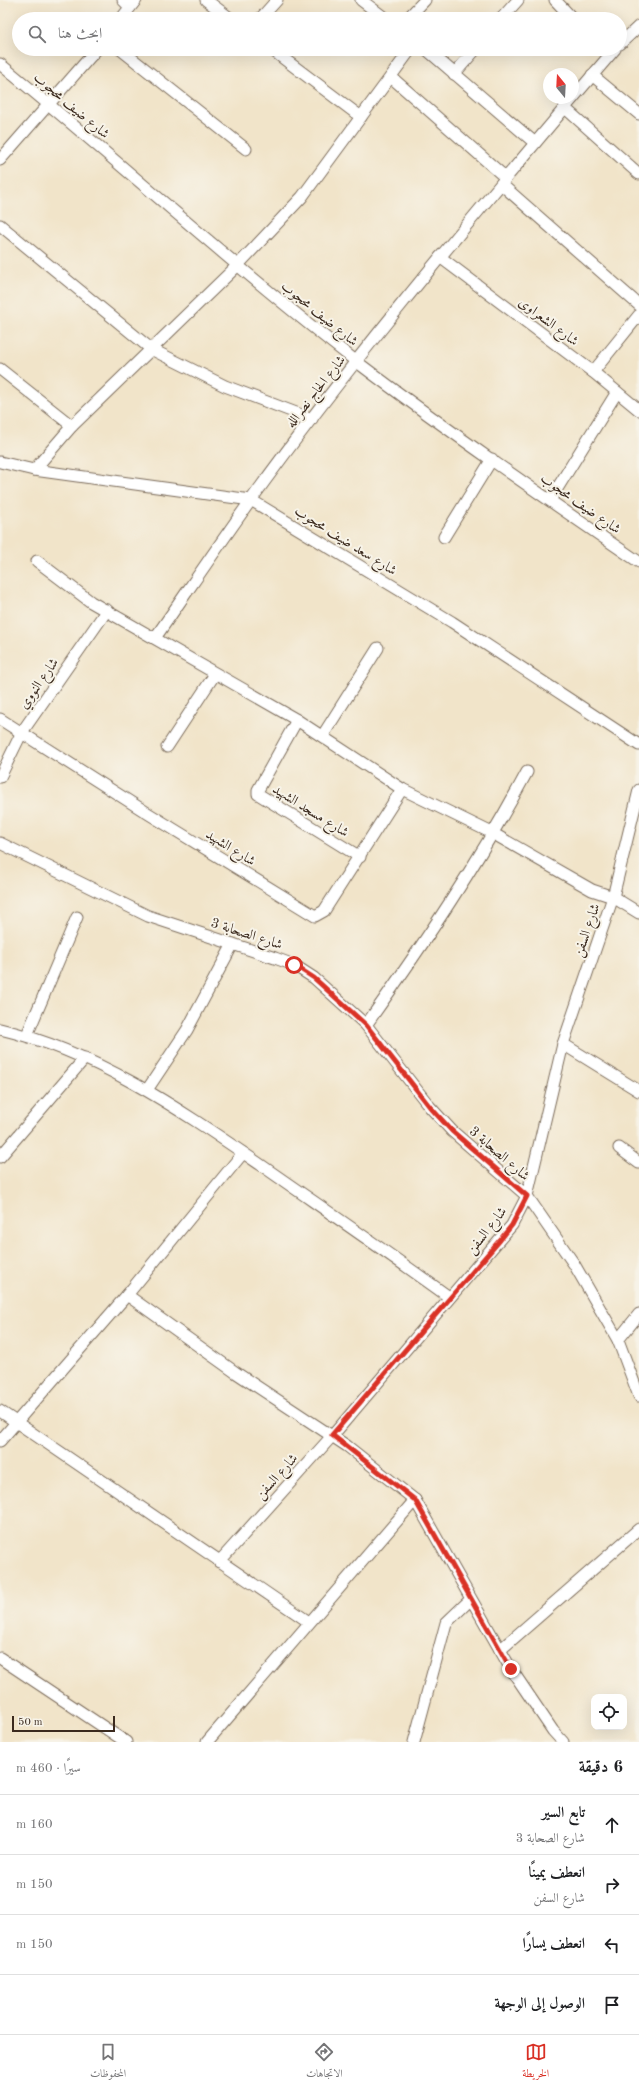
<!DOCTYPE html>
<html lang="ar">
<head>
<meta charset="utf-8">
<style>
	:root { --surface:#fff; --page:#f2f2f2; --text:#202124; --muted:#757577; --line:#e0e0e0; --accent:#d93025 }
	body { margin:0; font-family:"Old Standard TT",Amiri,serif; background:var(--page); color:var(--text); direction:rtl }
	.controls { position:absolute; right:12px; bottom:12px; display:grid; overflow:hidden; border-radius:8px; box-shadow:0 4px 16px #0002 }
	.controls button { width:36px; height:36px; display:grid; place-items:center; padding:0; border:0; border-bottom:1px solid var(--line); background:var(--surface); color:var(--text); font:20px sans-serif }
	.compass { position:absolute; left:543px; top:68px; width:36px; height:36px; border-radius:50%; background:var(--surface); box-shadow:0 4px 16px #0002; rotate:342deg }
	.scale { position:absolute; left:12px; bottom:10px; width:103px; box-sizing:border-box; padding-left:4px; border:2px solid #3b2a1e; border-top:0; font-size:11px; line-height:14px; white-space:nowrap; color:#3b2a1e; -webkit-text-stroke:3px #f7f3e8; paint-order:stroke }
	.stop { position:absolute; width:12px; height:12px; margin:-9px; border:3px solid #d93025; border-radius:50%; background:#fff }
	.stop.end { background:#d93025; border-color:#fff; box-shadow:0 1px 4px #0008 }
	.list { margin:0; padding:0; list-style:none }
	h2 { display:flex; justify-content:space-between; align-items:center; height:52px; margin:0; padding:0 16px; font-size:17px }
	h2 small { font-size:13px; font-weight:400; color:var(--muted) }
	.list li { display:grid; grid-template-columns:26px 1fr auto; gap:12px; align-items:center; box-sizing:border-box; height:60px; padding:0 16px; border-top:1px solid var(--line) }
	.list b { display:block; font-size:15px; white-space:nowrap }
	.list p { margin:0; font-size:13px; white-space:nowrap; color:var(--muted) }
	.list em { font-size:13px; font-style:normal; color:var(--muted) }
	.icon { flex:none; width:22px; height:22px; fill:none; stroke:currentColor; stroke-width:2; stroke-linecap:round; stroke-linejoin:round }
	.map { position:relative; flex:none; width:639px; height:1742px; overflow:hidden; direction:ltr }
	.search { position:absolute; background:var(--surface); box-shadow:0 4px 16px #0002; left:12px; right:12px; top:12px; height:44px; display:flex; align-items:center; gap:10px; box-sizing:border-box; padding:0 14px; border-radius:22px; color:var(--muted); font-size:15px }
	.sheet { height:292px; background:var(--surface) }
	nav { display:flex; justify-content:space-around; align-items:center; box-sizing:border-box; height:56px; border-top:1px solid var(--line); background:var(--surface); font-size:11px; color:var(--muted) }
	nav a { display:grid; justify-items:center; gap:2px }
	nav .on { color:var(--accent) }
	.map>svg:first-child { display:block }
</style>
</head>
<body>
<div class="map">
<svg width="639" height="1742" viewBox="0 0 639 1742">
	<rect width="100%" height="100%" fill="#f7f3e8"/>
	<filter id="ink" filterUnits="userSpaceOnUse"><feTurbulence type="fractalNoise" baseFrequency=".025" numOctaves="2"/><feDisplacementMap in="SourceGraphic" scale="8" xChannelSelector="R" yChannelSelector="G"/><feConvolveMatrix kernelMatrix="1 2 1 2 8 2 1 2 1" color-interpolation-filters="sRGB"/></filter>
	<filter id="wash" filterUnits="userSpaceOnUse"><feTurbulence type="fractalNoise" baseFrequency=".012" numOctaves="4" result="noise"/><feDisplacementMap in="SourceGraphic" scale="16" xChannelSelector="R" yChannelSelector="G"/><feGaussianBlur stdDeviation="0.9" result="paint"/><feColorMatrix in="noise" values="0 0 0 0 0 0 0 0 0 0 0 0 0 0 0 0 0 1.4 0 .05"/><feComposite in="paint" operator="in"/></filter>
	<g filter="url(#wash)">
		<rect width="100%" height="100%" fill="#f1e4c9"/>
	</g>
	<g filter="url(#ink)">
		<g fill="none" stroke-linecap="round" stroke-linejoin="round">
			<g stroke="#7b6b5a" stroke-width="13">
				<g id="street">
					<path d="M 123,0 L 130,7"/>
					<path d="M 206,0 L 231,19"/>
					<path d="M 361,0 L 386,19"/>
					<path d="M 555,0 L 573,19"/>
					<path d="M 121,19 L 136,0"/>
					<path d="M 260,19 L 277,0"/>
					<path d="M 407,19 L 425,0"/>
					<path d="M 501,19 L 518,0"/>
					<path d="M 620,44 L 639,26"/>
					<path d="M 120,49 L 246,149"/>
					<path d="M 271,49 L 361,117"/>
					<path d="M 426,49 L 535,143"/>
					<path d="M 0,64 C 120,162 234,267 357,362 C 448,431 544,497 639,562"/>
					<path d="M 454,74 L 476,49"/>
					<path d="M 592,75 L 639,114"/>
					<path d="M 391,77 L 506,178"/>
					<path d="M 573,98 L 615,49"/>
					<path d="M 565,108 L 639,174"/>
					<path d="M 0,160 L 97,49"/>
					<path d="M 501,184 L 639,305"/>
					<path d="M 0,225 L 151,349 L 225,386 L 312,419"/>
					<path d="M 440,257 L 593,372 L 639,410"/>
					<path d="M 0,369 L 72,426"/>
					<path d="M 593,372 L 639,315"/>
					<path d="M 0,462 L 34,470 L 251,500 L 452,622 L 639,745"/>
					<path d="M 34,470 L 72,426 L 237,266 L 302,197 L 411,49"/>
					<path d="M 550,500 L 617,392"/>
					<path d="M 444,537 L 492,459"/>
					<path d="M 37,561 L 91,602 L 297,720 L 402,789 L 494,834 L 592,890 L 613,897 L 639,913"/>
					<path d="M 155,638 C 187,592 218,546 251,500 C 351,361 463,229 573,98"/>
					<path d="M 0,719 L 149,814 L 315,916 L 324,911 L 402,789"/>
					<path d="M 297,720 L 258,790 L 258,794 L 360,857"/>
					<path d="M 323,735 L 378,648"/>
					<path d="M 167,747 L 215,674"/>
					<path d="M 0,777 L 22,732 L 107,610"/>
					<path d="M 0,843 L 148,916 L 275,958 L 294,965 L 314,978 L 366,1025 L 430,1107 L 452,1131 L 527,1196 L 574,1264 L 618,1340 L 639,1396"/>
					<path d="M 366,1025 C 425,942 479,862 527,772"/>
					<path d="M 0,1029 C 97,1052 179,1109 261,1165 C 324,1209 387,1252 449,1297"/>
					<path d="M 27,1035 L 77,917"/>
					<path d="M 563,1044 L 639,1091"/>
					<path d="M 147,1090 L 187,1030 L 233,944"/>
					<path d="M 619,1148 L 639,1163"/>
					<path d="M 0,1157 L 85,1058"/>
					<path d="M 127,1295 L 235,1372 L 347,1446 L 415,1500 L 511,1669 L 553,1731 L 563,1742"/>
					<path d="M 618,1340 L 639,1314"/>
					<path d="M 0,1411 L 309,1622"/>
					<path d="M 0,1441 L 127,1295 L 243,1153"/>
					<path d="M 219,1562 L 333,1435 L 499,1240 L 512,1225 L 527,1196 L 563,1044 L 613,897 L 639,790"/>
					<path d="M 500,1650 L 639,1529"/>
					<path d="M 0,1658 L 126,1742"/>
					<path d="M 207,1742 L 415,1500"/>
					<path d="M 414,1742 L 446,1623 L 470,1600"/>
				</g>
			</g>
			<use href="#street" stroke="#fff" stroke-width="11"/>
		</g>
	</g>
	<g fill="none" stroke-linecap="round" stroke-linejoin="round" filter="url(#ink)">
		<path stroke="#d93025" stroke-width="5" d="M 294,965 L 314,978 L 366,1025 L 430,1107 L 452,1131 L 527,1196 L 512,1225 L 500,1240 L 332,1435 L 415,1500 L 511,1669"/>
	</g>
	<g text-anchor="middle" stroke-width="4" stroke-linejoin="round" paint-order="stroke">
		<g font-size="14" fill="#3b2a1e" stroke="#f7f3e8">
			<text transform="translate(72 105) rotate(40)" y="5">شارع ضيف محجوب</text>
			<text transform="translate(320 313) rotate(39)" y="5">شارع ضيف محجوب</text>
			<text transform="translate(549 321) rotate(37)" y="5">شارع الشعراوى</text>
			<text transform="translate(315 391) rotate(-52)" y="5">شارع الحاج نصرالله</text>
			<text transform="translate(581 503) rotate(35)" y="5">شارع ضيف محجوب</text>
			<text transform="translate(346 540) rotate(32)" y="5">شارع سعد ضيف محجوب</text>
			<text transform="translate(38 683) rotate(-55)" y="5">شارع النووي</text>
			<text transform="translate(311 810) rotate(32)" y="5">شارع مسجد الشهيد</text>
			<text transform="translate(231 847) rotate(32)" y="5">شارع الشهيد</text>
			<text transform="translate(586 930) rotate(-71)" y="5">شارع السفن</text>
			<text transform="translate(247 933) rotate(18)" y="5">شارع الصحابة 3</text>
			<text transform="translate(500 1153) rotate(41)" y="5">شارع الصحابة 3</text>
			<text transform="translate(486 1230) rotate(-52)" y="5">شارع السفن</text>
			<text transform="translate(276 1476) rotate(-48)" y="5">شارع السفن</text>
		</g>
	</g>
</svg>
<div class="controls">
<button><svg class="icon" aria-label="locate" viewBox="0 0 24 24"><circle cx="12" cy="12" r="6"/><path d="M12 2v4M12 18v4M2 12h4M18 12h4"/></svg></button>
</div>
<svg class="compass" viewBox="-18 -18 36 36"><path d="M0-13l5 13h-10z" fill="#e53935"/><path d="M0 13l5-13h-10z" fill="#757577"/></svg>
<div class="scale">50 m</div>
<div class="stop" style="left:294px;top:965px"></div>
<div class="stop end" style="left:511px;top:1669px"></div>
<div class="search"><svg class="icon" aria-label="search" viewBox="0 0 24 24"><circle cx="10" cy="10" r="6"/><path d="M15 15l6 6"/></svg>ابحث هنا</div>
</div>
<section class="sheet">
<h2>6 دقيقة<small>سيرًا · 460 m</small></h2>
<ul class="list">
<li><svg class="icon" aria-label="ahead" viewBox="0 0 24 24"><path d="M12 20V5M6 11l6-6 6 6"/></svg><div><b>تابع السير</b><p>شارع الصحابة 3</p></div><em>160 m</em></li>
<li><svg class="icon" aria-label="right" viewBox="0 0 24 24"><path d="M7 20v-9h11M14 6l5 5-5 5"/></svg><div><b>انعطف يمينًا</b><p>شارع السفن</p></div><em>150 m</em></li>
<li><svg class="icon" aria-label="left" viewBox="0 0 24 24"><path d="M17 20v-9H6M10 6l-5 5 5 5"/></svg><div><b>انعطف يسارًا</b></div><em>150 m</em></li>
<li><svg class="icon" aria-label="arrive" viewBox="0 0 24 24"><path d="M6 21V4h12l-3 4 3 4H6"/></svg><div><b>الوصول إلى الوجهة</b></div></li>
</ul>
</section>
<nav>
<a class="on"><svg class="icon" aria-label="map" viewBox="0 0 24 24"><path d="M3 6l6-2 6 2 6-2v14l-6 2-6-2-6 2zM9 4v14M15 6v14"/></svg>الخريطة</a>
<a><svg class="icon" aria-label="directions" viewBox="0 0 24 24"><path d="M12 3l9 9-9 9-9-9zM9 14v-3h6M13 9l2 2-2 2"/></svg>الاتجاهات</a>
<a><svg class="icon" aria-label="saved" viewBox="0 0 24 24"><path d="M7 4h10v16l-5-4-5 4z"/></svg>المحفوظات</a>
</nav>
</body>
</html>
